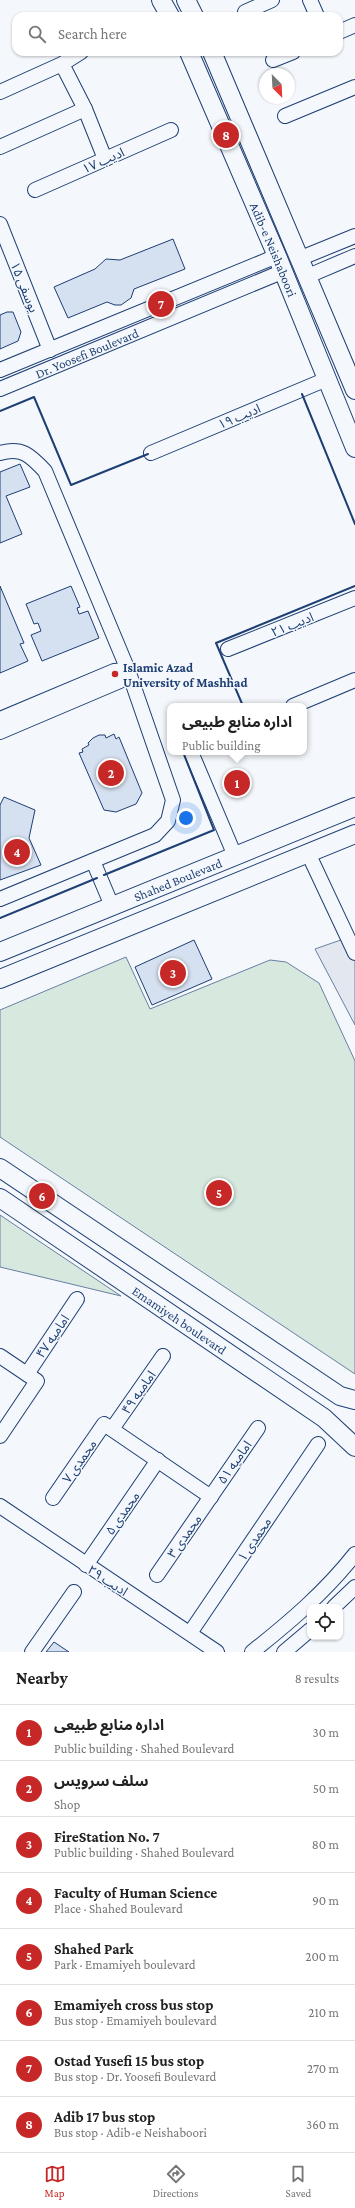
<!DOCTYPE html>
<html lang="en">
<head>
<meta charset="utf-8">
<style>
	:root { --surface:#fff; --page:#f6f6f6; --text:#222; --muted:#767676; --line:#e0e0e0; --accent:#c62828 }
	body { margin:0; font-family:"Crimson Pro","Noto Sans Arabic",serif; background:var(--page); color:var(--text) }
	.controls { position:absolute; right:12px; bottom:12px; display:grid; overflow:hidden; border-radius:8px; box-shadow:0 1px 3px #0004 }
	.controls button { width:36px; height:36px; display:grid; place-items:center; padding:0; border:0; border-bottom:1px solid var(--line); background:var(--surface); color:var(--text); font:20px sans-serif }
	.compass { position:absolute; left:259px; top:68px; width:36px; height:36px; border-radius:50%; background:var(--surface); box-shadow:0 1px 3px #0004; rotate:156deg }
	.you { position:absolute; left:186px; top:818px; width:14px; height:14px; margin:-10px; border:3px solid #fff; border-radius:50%; background:#1a73e8; box-shadow:0 0 0 6px #1a73e833 }
	.badge { display:grid; place-items:center; width:26px; height:26px; border-radius:50%; background:var(--accent); color:#fff; font-size:13px; font-weight:700 }
	.pin { position:absolute; translate:-50% -50%; border:2px solid #fff; box-shadow:0 1px 4px #0006 }
	.popup { position:absolute; left:167px; top:703px; width:140px; height:52px; box-sizing:border-box; display:grid; place-content:center; border-radius:8px; background:var(--surface); filter:drop-shadow(0 1px 3px #0005); font-size:13px; white-space:nowrap; color:var(--muted) }
	.popup b { font-size:15px; color:var(--text) }
	.popup::after { content:''; position:absolute; left:50%; top:100%; margin-left:-8px; border:8px solid transparent; border-top-color:var(--surface) }
	.list { margin:0; padding:0; list-style:none }
	h2 { display:flex; justify-content:space-between; align-items:center; height:52px; margin:0; padding:0 16px; font-size:17px }
	h2 small { font-size:13px; font-weight:400; color:var(--muted) }
	.list li { display:grid; grid-template-columns:26px 1fr auto; gap:12px; align-items:center; box-sizing:border-box; height:56px; padding:0 16px; border-top:1px solid var(--line) }
	.list b { display:block; font-size:15px; white-space:nowrap }
	.list p { margin:0; font-size:13px; white-space:nowrap; color:var(--muted) }
	.list em { font-size:13px; font-style:normal; color:var(--muted) }
	.icon { flex:none; width:22px; height:22px; fill:none; stroke:currentColor; stroke-width:2; stroke-linecap:round; stroke-linejoin:round }
	.map { position:relative; flex:none; width:355px; height:1652px; overflow:hidden }
	.search { position:absolute; background:var(--surface); box-shadow:0 1px 3px #0004; left:12px; right:12px; top:12px; height:44px; display:flex; align-items:center; gap:10px; box-sizing:border-box; padding:0 14px; border-radius:12px; color:var(--muted); font-size:15px }
	.sheet { height:500px; background:var(--surface) }
	nav { display:flex; justify-content:space-around; align-items:center; box-sizing:border-box; height:56px; border-top:1px solid var(--line); background:var(--surface); font-size:11px; color:var(--muted) }
	nav a { display:grid; justify-items:center; gap:2px }
	nav .on { color:var(--accent) }
	.map>svg:first-child { display:block }
</style>
</head>
<body>
<div class="map">
<svg width="355" height="1652" viewBox="0 0 355 1652">
	<rect width="100%" height="100%" fill="#f4f7fb"/>
	<g fill="#d7e8df" stroke="#687fa3">
		<path d="M 126,957 L 150,1009 L 270,960 L 286,962 L 319,983 L 355,1061 L 355,1374 L 0,1137 L 0,1010 Z"/>
		<path d="M 0,1215 L 121,1296 L 0,1267 Z"/>
	</g>
	<path fill="#e3e8f0" stroke="#687fa3" d="M 355,935 L 355,1025 L 315,949 Z"/>
	<g fill="#d5e0f0" stroke="#1d3f73">
		<path d="M 173,239 L 185,269 L 134,289 L 131,298 L 121,305 L 115,305 L 107,302 L 68,318 L 54,287 L 95,269 L 106,259 L 120,260 Z"/>
		<path d="M 7,312 L 13,312 L 21,332 L 18,341 L 0,349 L 0,315 Z"/>
		<path d="M 20,464 L 30,487 L 6,496 L 22,534 L 0,543 L 0,472 Z"/>
		<path d="M 0,586 L 24,643 L 20,644 L 28,661 L 0,673 Z"/>
		<path d="M 71,586 L 80,607 L 77,608 L 79,614 L 88,611 L 99,638 L 42,661 L 31,635 L 41,631 L 38,623 L 34,624 L 26,604 Z"/>
		<path d="M 114,734 L 116,739 L 119,737 L 142,793 L 136,804 L 116,812 L 104,810 L 79,753 L 83,752 L 82,749 L 89,745 L 88,743 L 93,738 L 99,735 L 105,735 L 106,738 Z"/>
		<path d="M 4,797 L 35,810 L 29,838 L 41,865 L 0,880 L 0,805 Z"/>
		<path d="M 194,940 L 212,979 L 152,1005 L 135,967 Z"/>
		<path d="M 54,1642 L 69,1652 L 46,1652 Z"/>
	</g>
	<g fill="none" stroke-linecap="round" stroke-linejoin="round">
		<g stroke="#1d3f73" stroke-width="16">
			<g id="minor">
				<path d="M 310,0 L 317,16"/>
				<path d="M 245,12 L 272,0"/>
				<path d="M 339,32 L 355,25"/>
				<path d="M 273,60 L 293,52"/>
				<path d="M 62,64 L 85,109"/>
				<path d="M 0,92 L 62,64 L 81,52"/>
				<path d="M 285,116 L 355,87"/>
				<path d="M 0,147 L 85,109 L 105,159"/>
				<path d="M 35,190 L 171,130"/>
				<path d="M 0,224 L 50,350"/>
				<path d="M 301,258 L 355,236"/>
				<path d="M 308,276 L 355,256"/>
				<path d="M 0,370 L 277,256"/>
				<path id="s1" d="M 0,389 L 284,271"/>
				<path d="M 0,453 C 22,447 30,455 45,471 L 128,670 L 173,800 L 168,821 L 155,835 L 0,899"/>
				<path d="M 151,453 L 327,379"/>
				<path d="M 228,649 L 355,598"/>
				<path d="M 293,706 L 355,680"/>
				<path d="M 0,719 L 114,671 L 128,670"/>
				<path d="M 0,732 L 120,681 L 128,670"/>
				<path d="M 191,752 L 235,856"/>
				<path d="M 308,853 L 355,953"/>
				<path d="M 93,861 L 112,906"/>
				<path d="M 0,1356 L 37,1381 L 0,1436"/>
				<path d="M 27,1374 L 77,1299"/>
				<path d="M 112,1429 L 163,1356"/>
				<path d="M 53,1498 L 104,1424 L 211,1497"/>
				<path d="M 0,1506 L 217,1652"/>
				<path d="M 86,1565 L 158,1460"/>
				<path d="M 157,1575 L 258,1428"/>
				<path d="M 334,1607 L 355,1587"/>
				<path d="M 190,1633 L 318,1444"/>
				<path d="M 32,1652 L 74,1592"/>
				<path d="M 252,1652 C 290,1622 325,1592 355,1554"/>
				<path d="M 284,1652 L 310,1630"/>
			</g>
		</g>
		<g stroke="#1d3f73" stroke-width="20">
			<g id="major">
				<path d="M 161,0 L 170,16"/>
				<path d="M 186,0 L 194,16"/>
				<path id="s2" d="M 189,52 L 277,256 L 355,448"/>
				<path d="M 212,52 L 355,390"/>
				<path id="s3" d="M 0,952 L 355,807"/>
				<path d="M 0,979 L 355,834"/>
				<path d="M 0,1168 L 340,1396 L 355,1400"/>
				<path id="s4" d="M 0,1198 L 324,1418 L 355,1447"/>
			</g>
		</g>
		<use href="#minor" stroke="#f4f7fb" stroke-width="14"/>
		<use href="#major" stroke="#f4f7fb" stroke-width="18"/>
		<g stroke="#1d3f73" stroke-width="2">
			<path d="M 302,394 L 355,524"/>
			<path d="M 0,411 L 34,397 L 71,485 L 148,454"/>
			<path d="M 243,706 L 216,643 L 355,586"/>
			<path d="M 104,875 L 214,830 L 183,752"/>
			<path d="M 0,918 L 97,878"/>
		</g>
	</g>
	<circle fill="#c62828" stroke="#f4f7fb" stroke-width="1.5" cx="115" cy="674" r="4"/>
	<g text-anchor="middle" stroke-width="3" stroke-linejoin="round" paint-order="stroke">
		<g font-size="13" fill="#1d3f73" stroke="#f4f7fb">
			<text transform="translate(103 160) rotate(-24)" y="5">ادیب ۱۷</text>
			<text dy="5" stroke="none"><textPath href="#s2" startOffset="215">Adib-e Neishaboori</textPath></text>
			<text transform="translate(25 287) rotate(68)" y="5">یوسفی ۱۵</text>
			<text dy="5" stroke="none"><textPath href="#s1" startOffset="94">Dr. Yoosefi Boulevard</textPath></text>
			<text transform="translate(239 416) rotate(-23)" y="5">ادیب ۱۹</text>
			<text transform="translate(292 624) rotate(-22)" y="5">ادیب ۲۱</text>
			<text dy="5" stroke="none"><textPath href="#s3" startOffset="192">Shahed Boulevard</textPath></text>
			<text dy="5" stroke="none"><textPath href="#s4" startOffset="217">Emamiyeh boulevard</textPath></text>
			<text transform="translate(52 1336) rotate(-56)" y="5">امامیه ۴۷</text>
			<text transform="translate(138 1392) rotate(-55)" y="5">امامیه ۴۹</text>
			<text transform="translate(79 1461) rotate(-55)" y="5">محمدی ۷</text>
			<text transform="translate(234 1462) rotate(-55)" y="5">امامیه ۵۱</text>
			<text transform="translate(122 1513) rotate(-55)" y="5">محمدی ۵</text>
			<text transform="translate(184 1536) rotate(-55)" y="5">محمدی ۳</text>
			<text transform="translate(254 1539) rotate(-56)" y="5">محمدی ۱</text>
			<text transform="translate(108 1580) rotate(33)" y="5">ادیب ۲۹</text>
		</g>
		<g font-size="13" font-weight="bold" fill="#1d3f73" stroke="#f4f7fb" text-anchor="start">
			<text x="123" y="672">Islamic Azad<tspan x="123" dy="15">University of Mashhad</tspan></text>
		</g>
	</g>
</svg>
<div class="controls">
<button><svg class="icon" aria-label="locate" viewBox="0 0 24 24"><circle cx="12" cy="12" r="6"/><path d="M12 2v4M12 18v4M2 12h4M18 12h4"/></svg></button>
</div>
<svg class="compass" viewBox="-18 -18 36 36"><path d="M0-13l5 13h-10z" fill="#e53935"/><path d="M0 13l5-13h-10z" fill="#767676"/></svg>
<div class="you"></div>
<div class="pin badge" style="left:237px;top:783px">1</div>
<div class="popup"><b>اداره منابع طبیعی</b>Public building</div>
<div class="pin badge" style="left:111px;top:773px">2</div>
<div class="pin badge" style="left:173px;top:973px">3</div>
<div class="pin badge" style="left:17px;top:852px">4</div>
<div class="pin badge" style="left:219px;top:1193px">5</div>
<div class="pin badge" style="left:42px;top:1196px">6</div>
<div class="pin badge" style="left:161px;top:304px">7</div>
<div class="pin badge" style="left:226px;top:135px">8</div>
<div class="search"><svg class="icon" aria-label="search" viewBox="0 0 24 24"><circle cx="10" cy="10" r="6"/><path d="M15 15l6 6"/></svg>Search here</div>
</div>
<section class="sheet">
<h2>Nearby<small>8 results</small></h2>
<ul class="list">
<li><span class="badge">1</span><div><b>اداره منابع طبیعی</b><p>Public building · Shahed Boulevard</p></div><em>30 m</em></li>
<li><span class="badge">2</span><div><b>سلف سرویس</b><p>Shop</p></div><em>50 m</em></li>
<li><span class="badge">3</span><div><b>FireStation No. 7</b><p>Public building · Shahed Boulevard</p></div><em>80 m</em></li>
<li><span class="badge">4</span><div><b>Faculty of Human Science</b><p>Place · Shahed Boulevard</p></div><em>90 m</em></li>
<li><span class="badge">5</span><div><b>Shahed Park</b><p>Park · Emamiyeh boulevard</p></div><em>200 m</em></li>
<li><span class="badge">6</span><div><b>Emamiyeh cross bus stop</b><p>Bus stop · Emamiyeh boulevard</p></div><em>210 m</em></li>
<li><span class="badge">7</span><div><b>Ostad Yusefi 15 bus stop</b><p>Bus stop · Dr. Yoosefi Boulevard</p></div><em>270 m</em></li>
<li><span class="badge">8</span><div><b>Adib 17 bus stop</b><p>Bus stop · Adib-e Neishaboori</p></div><em>360 m</em></li>
</ul>
</section>
<nav>
<a class="on"><svg class="icon" aria-label="map" viewBox="0 0 24 24"><path d="M3 6l6-2 6 2 6-2v14l-6 2-6-2-6 2zM9 4v14M15 6v14"/></svg>Map</a>
<a><svg class="icon" aria-label="directions" viewBox="0 0 24 24"><path d="M12 3l9 9-9 9-9-9zM9 14v-3h6M13 9l2 2-2 2"/></svg>Directions</a>
<a><svg class="icon" aria-label="saved" viewBox="0 0 24 24"><path d="M7 4h10v16l-5-4-5 4z"/></svg>Saved</a>
</nav>
</body>
</html>
